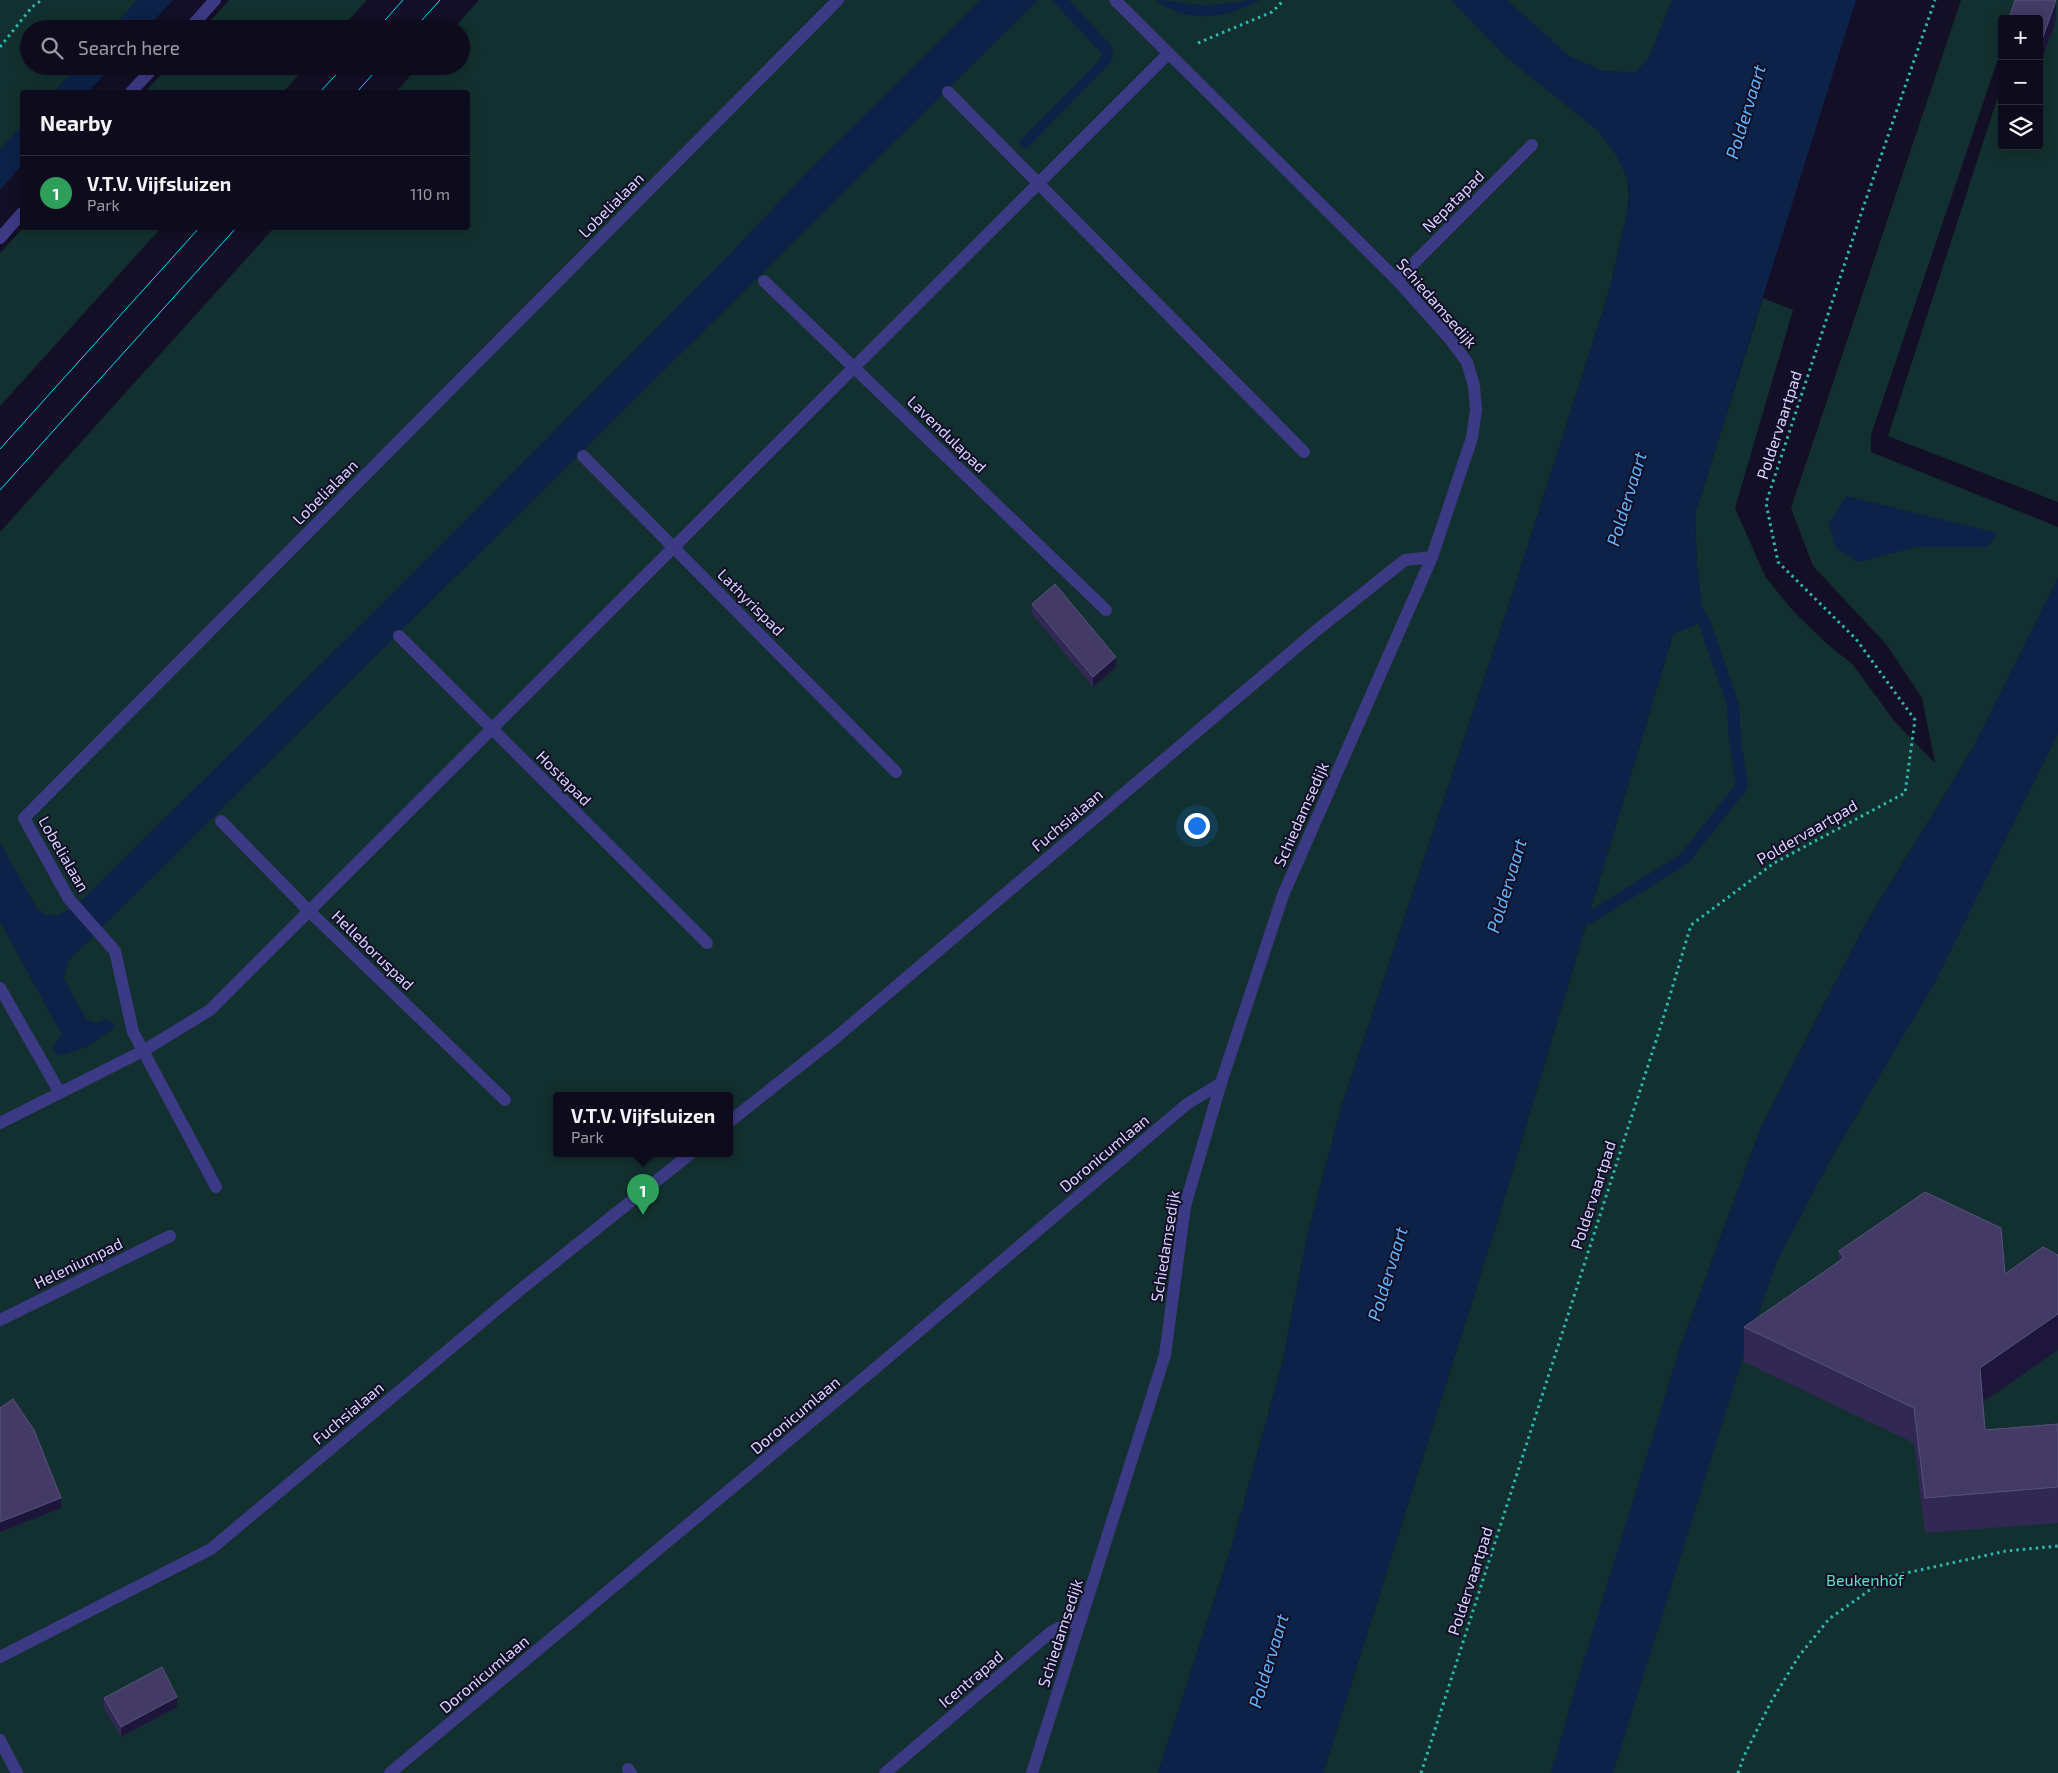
<!DOCTYPE html>
<html lang="en">
<head>
<meta charset="utf-8">
<style>
	:root { --surface:#0e0b1c; --page:#1c1929; --text:#f1f3f6; --muted:#9b9ba3; --line:#2e2b3b; --accent:#00e5ff }
	body { margin:0; font-family:"Exo 2",sans-serif; background:var(--page); color:var(--text) }
	.controls { position:absolute; right:15px; top:15px; display:grid; overflow:hidden; border-radius:5px; box-shadow:0 2px 12px #0003 }
	.controls button { width:45px; height:45px; display:grid; place-items:center; padding:0; border:0; border-bottom:1px solid var(--line); background:var(--surface); color:var(--text); font:25px sans-serif }
	.you { position:absolute; left:1196px; top:825px; width:18px; height:18px; margin:-12px; border:4px solid #fff; border-radius:50%; background:#1a73e8; box-shadow:0 0 0 8px #1a73e833 }
	.badge { display:grid; place-items:center; width:32px; height:32px; border-radius:50%; background:var(--accent); color:#fff; font-size:16px; font-weight:700 }
	.pin { position:absolute; translate:-50% -41px; filter:drop-shadow(0 1px 2px #0008) }
	.pin::after { content:''; position:absolute; top:26px; width:18px; height:15px; background:inherit; clip-path:polygon(0 0,100% 0,50% 100%) }
	.popup { position:absolute; left:553px; top:1092px; width:180px; height:65px; box-sizing:border-box; display:grid; place-content:center; border-radius:5px; background:var(--surface); filter:drop-shadow(0 1px 4px #0005); font-size:16px; white-space:nowrap; color:var(--muted) }
	.popup b { font-size:19px; color:var(--text) }
	.popup::after { content:''; position:absolute; left:50%; top:100%; margin-left:-10px; border:10px solid transparent; border-top-color:var(--surface) }
	.list { margin:0; padding:0; list-style:none }
	h2 { display:flex; justify-content:space-between; align-items:center; height:65px; margin:0; padding:0 20px; font-size:21px }
	h2 small { font-size:16px; font-weight:400; color:var(--muted) }
	.list li { display:grid; grid-template-columns:32px 1fr auto; gap:15px; align-items:center; box-sizing:border-box; height:75px; padding:0 20px; border-top:1px solid var(--line) }
	.list b { display:block; font-size:19px; white-space:nowrap }
	.list p { margin:0; font-size:16px; white-space:nowrap; color:var(--muted) }
	.list em { font-size:16px; font-style:normal; color:var(--muted) }
	.icon { flex:none; width:28px; height:28px; fill:none; stroke:currentColor; stroke-width:2; stroke-linecap:round; stroke-linejoin:round }
	.map { position:relative; flex:none; width:2058px; height:1773px; overflow:hidden }
	.search { position:absolute; background:var(--surface); box-shadow:0 2px 12px #0003; left:20px; top:20px; width:450px; height:55px; display:flex; align-items:center; gap:12px; box-sizing:border-box; padding:0 18px; border-radius:28px; color:var(--muted); font-size:19px }
	.panel { position:absolute; background:var(--surface); box-shadow:0 2px 12px #0003; left:20px; top:90px; width:450px; height:140px; border-radius:5px }
	.map>svg:first-child { display:block }
</style>
</head>
<body>
<div class="map">
<svg width="2058" height="1773" viewBox="0 0 2058 1773">
	<rect width="100%" height="100%" fill="#130f26"/>
	<g fill="#12302f" fill-rule="evenodd">
		<path d="M 0,0 L 137,0 L 112,29 L 29,29 L 29,66 L 78,66 L 54,92 L 22,92 L 22,126 L 0,150 Z"/>
		<path d="M 229,0 L 367,0 L 341,29 L 203,29 Z"/>
		<path d="M 479,0 L 1678,0 L 1627,178 L 1629,198 L 1626,219 L 1608,295 L 1512,595 L 1341,1108 L 1308,1233 L 1282,1364 L 1233,1542 L 1158,1773 L 0,1773 L 0,532 L 274,228 L 468,228 L 468,92 L 396,92 L 419,66 L 461,66 L 461,29 L 453,29 ZM 557,1096 L 729,1096 L 729,1154 L 557,1154 Z"/>
		<path d="M 1961,0 L 2018,0 L 2011,19 L 2002,19 L 2002,47 L 1871,435 L 1871,452 L 2058,527 L 2058,578 L 1973,748 L 1865,925 L 1761,1127 L 1679,1351 L 1552,1773 L 1323,1773 L 1498,1219 L 1673,634 L 1703,621 L 1697,566 L 1695,514 L 1763,298 L 1793,310 L 1735,508 L 1766,578 L 1794,612 L 1825,642 L 1853,665 L 1895,722 L 1935,763 L 1922,698 L 1886,644 L 1813,566 L 1791,508 Z"/>
		<path d="M 2029,0 L 2058,0 L 2058,502 L 1888,436 L 2002,84 L 2002,146 L 2039,146 L 2039,19 Z"/>
		<path d="M 169,66 L 307,66 L 283,92 L 145,92 Z"/>
		<path d="M 23,228 L 161,228 L 0,406 L 0,253 Z"/>
		<path d="M 2058,707 L 2058,1773 L 1595,1773 L 1778,1210 Z"/>
	</g>
	<g fill="#0c2248">
		<path d="M 137,0 L 173,0 L 146,29 L 112,29 Z"/>
		<path d="M 981,0 L 1038,0 L 68,961 L 64,979 L 86,1019 L 95,1023 L 107,1019 L 114,1024 L 113,1029 L 86,1047 L 58,1056 L 52,1047 L 62,1035 L 0,922 L 0,843 L 38,910 L 48,916 L 61,914 L 80,902 L 406,580 L 730,254 L 807,172 Z"/>
		<path d="M 1052,0 L 1069,0 L 1111,45 L 1113,54 L 1111,62 L 1026,149 L 1018,143 L 1097,63 L 1102,54 Z"/>
		<path d="M 1156,0 C 1173,0 1189,5 1206,5 C 1225,5 1242,0 1260,0 C 1227,18 1188,25 1156,0 Z"/>
		<path d="M 1451,0 L 1507,0 L 1569,56 L 1604,71 L 1636,72 L 1649,57 L 1672,0 L 1856,0 L 1695,514 L 1697,566 L 1704,621 L 1673,634 L 1498,1219 L 1323,1773 L 1158,1773 L 1233,1542 L 1282,1364 L 1308,1233 L 1341,1108 L 1512,595 L 1608,295 L 1626,219 L 1629,198 L 1627,178 L 1616,155 L 1597,130 L 1506,57 Z"/>
		<path d="M 78,66 L 112,66 L 88,92 L 54,92 Z"/>
		<path d="M 22,126 L 22,165 L 0,190 L 0,150 Z"/>
		<path d="M 1846,496 L 1997,533 L 1988,547 L 1916,547 L 1858,562 L 1836,548 L 1829,524 Z"/>
		<path d="M 2058,578 L 2058,734 L 1934,984 L 1832,1157 L 1778,1259 L 1744,1354 L 1613,1773 L 1551,1773 L 1574,1692 L 1679,1351 L 1761,1127 L 1865,925 L 1973,748 Z"/>
	</g>
	<g fill="none" stroke-linecap="round" stroke-linejoin="round">
		<path stroke="#0c2248" stroke-width="12" d="M 1574,916 L 1589,918 L 1684,859 L 1742,786 L 1735,741 L 1733,705 L 1704,621 L 1695,607"/>
		<g stroke="#2fb8b0" stroke-width="3" stroke-dasharray="2.5 4" stroke-linecap="butt">
			<path d="M 1198,43 L 1272,12 L 1284,0"/>
			<path d="M 0,47 L 32,7 L 42,0"/>
			<path d="M 1421,1773 L 1662,1022 L 1691,925 L 1774,863 L 1905,793 L 1915,720 L 1856,639 L 1778,562 L 1766,503 L 1862,211 L 1935,0"/>
			<path d="M 1738,1773 L 1744,1756 L 1772,1700 L 1799,1656 L 1829,1619 L 1888,1577 L 2006,1551 L 2058,1546"/>
		</g>
		<g stroke="#3d3a85" stroke-width="12">
			<path d="M 189,29 L 215,0"/>
			<path d="M 131,92 L 155,66"/>
			<path d="M 948,92 L 1304,452"/>
			<path d="M 0,238 L 22,213"/>
			<path d="M 1397,280 L 1532,145"/>
			<path d="M 764,281 L 1106,610"/>
			<path d="M 583,456 L 896,772"/>
			<path d="M 399,636 L 707,943"/>
			<path d="M 221,821 L 309,911 L 505,1100"/>
			<path d="M 0,988 L 60,1093"/>
			<path d="M 729,1122 L 834,1039 L 1317,630 L 1405,560 L 1432,557"/>
			<path d="M 0,1123 L 143,1051 L 210,1010 L 1168,54"/>
			<path d="M 216,1187 L 133,1032 L 115,951 L 69,899 L 24,818 L 838,0"/>
			<path d="M 0,1320 L 170,1236"/>
			<path d="M 0,1657 L 211,1549 L 520,1290 L 690,1154"/>
			<path d="M 0,1740 L 17,1773"/>
			<path d="M 628,1769 L 631,1773"/>
			<path d="M 390,1773 L 878,1366 L 1187,1104 L 1221,1083"/>
			<path d="M 885,1773 L 1051,1632 L 1082,1616"/>
			<path d="M 1032,1773 L 1165,1355 L 1185,1206 L 1221,1083 L 1283,895 L 1432,557 L 1472,438 L 1476,410 L 1474,386 L 1467,362 L 1449,338 L 1397,280 L 1115,0"/>
		</g>
		<g stroke="#00e5ff" stroke-width="1">
			<path d="M 377,29 L 403,0"/>
			<path d="M 414,29 L 440,0"/>
			<path d="M 320,92 L 344,66"/>
			<path d="M 357,92 L 380,66"/>
			<path d="M 0,449 L 199,228"/>
			<path d="M 0,490 L 236,228"/>
		</g>
	</g>
	<g fill="#312854">
		<path d="M 2039,19 L 2056,20 L 2043,57 L 2039,56 Z"/>
		<path d="M 1032,604 L 1116,667 L 1093,687 L 1032,614 Z"/>
		<path d="M 1839,1251 L 2005,1274 L 2058,1255 L 2058,1350 L 1982,1402 L 1985,1430 L 2058,1424 L 2058,1523 L 1925,1533 L 1914,1443 L 1744,1362 L 1744,1327 L 1839,1261 Z"/>
		<path d="M 104,1698 L 177,1707 L 121,1737 L 104,1708 Z"/>
	</g>
	<g fill="#1d163a">
		<path d="M 2056,0 L 2056,20 L 2043,57 L 2043,37 Z"/>
		<path d="M 1116,657 L 1116,667 L 1093,687 L 1093,677 Z"/>
		<path d="M 2058,1314 L 2058,1350 L 1980,1404 L 1980,1368 Z"/>
		<path d="M 61,1498 L 61,1508 L 0,1532 L 0,1522 Z"/>
		<path d="M 177,1697 L 177,1707 L 121,1737 L 121,1727 Z"/>
	</g>
	<g fill="#433a66" stroke="#5a527e">
		<path d="M 2015,0 L 2056,0 L 2043,37 L 2039,36 L 2039,19 L 2009,19 Z"/>
		<path d="M 1055,584 L 1116,657 L 1093,677 L 1032,604 Z"/>
		<path d="M 1925,1192 L 2001,1228 L 2005,1274 L 2043,1247 L 2058,1255 L 2058,1314 L 1980,1368 L 1985,1430 L 2058,1424 L 2058,1487 L 1925,1498 L 1914,1408 L 1744,1327 L 1844,1258 L 1839,1251 Z"/>
		<path d="M 13,1399 L 34,1430 L 61,1498 L 0,1522 L 0,1408 Z"/>
		<path d="M 162,1667 L 177,1697 L 121,1727 L 104,1698 Z"/>
	</g>
	<g text-anchor="middle" stroke-width="4" stroke-linejoin="round" paint-order="stroke">
		<g font-size="16" fill="#d9d4ff" stroke="#130f26">
			<text transform="translate(1453 201) rotate(-45)" y="6">Nepatapad</text>
			<text transform="translate(611 205) rotate(-45)" y="6">Lobelialaan</text>
			<text transform="translate(1437 303) rotate(49)" y="6">Schiedamsedijk</text>
			<text transform="translate(1779 425) rotate(-72)" y="6">Poldervaartpad</text>
			<text transform="translate(947 434) rotate(44)" y="6">Lavendulapad</text>
			<text transform="translate(325 492) rotate(-45)" y="6">Lobelialaan</text>
			<text transform="translate(751 602) rotate(45)" y="6">Lathyrispad</text>
			<text transform="translate(564 778) rotate(45)" y="6">Hostapad</text>
			<text transform="translate(1301 814) rotate(-66)" y="6">Schiedamsedijk</text>
			<text transform="translate(1067 820) rotate(-40)" y="6">Fuchsialaan</text>
			<text transform="translate(1807 832) rotate(-30)" y="6">Poldervaartpad</text>
			<text transform="translate(64 854) rotate(60)" y="6">Lobelialaan</text>
			<text transform="translate(373 950) rotate(44)" y="6">Helleboruspad</text>
			<text transform="translate(1104 1153) rotate(-40)" y="6">Doronicumlaan</text>
			<text transform="translate(1593 1195) rotate(-72)" y="6">Poldervaartpad</text>
			<text transform="translate(1165 1246) rotate(-81)" y="6">Schiedamsedijk</text>
			<text transform="translate(78 1263) rotate(-26)" y="6">Heleniumpad</text>
			<text transform="translate(348 1413) rotate(-40)" y="6">Fuchsialaan</text>
			<text transform="translate(795 1415) rotate(-40)" y="6">Doronicumlaan</text>
			<text transform="translate(1470 1581) rotate(-72)" y="6">Poldervaartpad</text>
			<text transform="translate(1060 1633) rotate(-72)" y="6">Schiedamsedijk</text>
			<text transform="translate(484 1674) rotate(-40)" y="6">Doronicumlaan</text>
			<text transform="translate(971 1679) rotate(-40)" y="6">Icentrapad</text>
		</g>
		<g font-size="16" fill="#5fe0c0" stroke="#130f26">
			<text x="1865" y="1586">Beukenhof</text>
		</g>
		<g font-size="18" font-style="italic" fill="#62b6ff" stroke="#130f26">
			<text transform="translate(1746 112) rotate(-73)" y="6">Poldervaart</text>
			<text transform="translate(1627 499) rotate(-73)" y="6">Poldervaart</text>
			<text transform="translate(1507 886) rotate(-73)" y="6">Poldervaart</text>
			<text transform="translate(1388 1274) rotate(-73)" y="6">Poldervaart</text>
			<text transform="translate(1269 1661) rotate(-73)" y="6">Poldervaart</text>
		</g>
	</g>
</svg>
<div class="controls">
<button>+</button>
<button>−</button>
<button><svg class="icon" aria-label="layers" viewBox="0 0 24 24"><path d="M12 4l9 5-9 5-9-5zM3 14l9 5 9-5"/></svg></button>
</div>
<div class="you"></div>
<div class="pin badge" style="left:643px;top:1215px;background:#2e9e5b">1</div>
<div class="popup"><b>V.T.V. Vijfsluizen</b>Park</div>
<div class="search"><svg class="icon" aria-label="search" viewBox="0 0 24 24"><circle cx="10" cy="10" r="6"/><path d="M15 15l6 6"/></svg>Search here</div>
<section class="panel">
<h2>Nearby<small></small></h2>
<ul class="list">
<li><span class="badge" style="background:#2e9e5b">1</span><div><b>V.T.V. Vijfsluizen</b><p>Park</p></div><em>110 m</em></li>
</ul>
</section>
</div>
</body>
</html>
